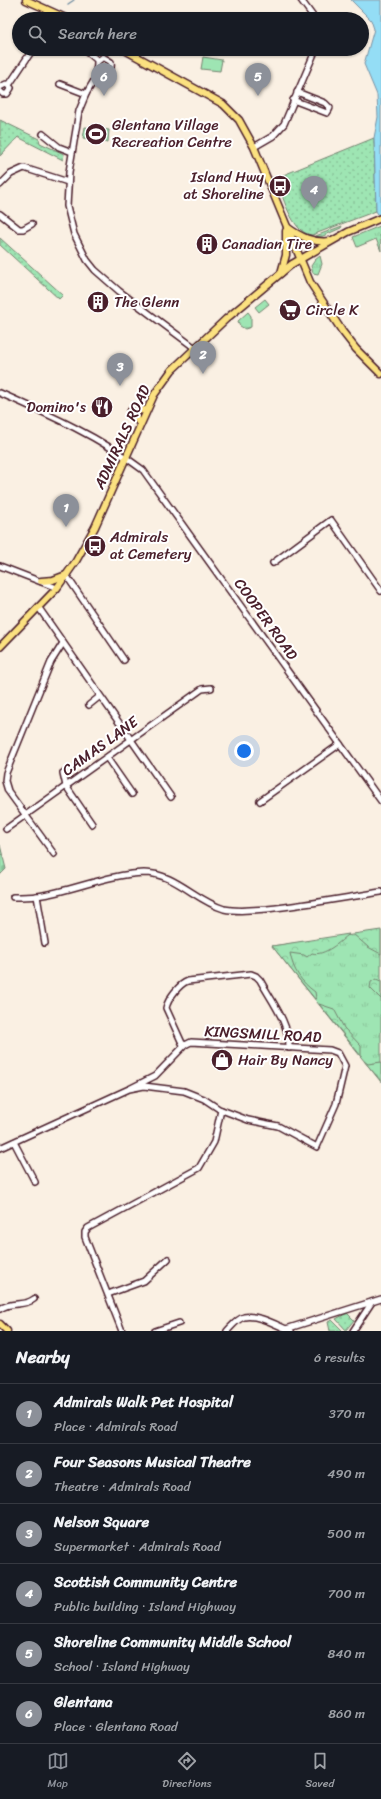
<!DOCTYPE html>
<html lang="en">
<head>
<meta charset="utf-8">
<style>
	:root { --surface:#171b24; --page:#20242c; --text:#f1f3f6; --muted:#9ea1a6; --line:#363941; --accent:#8c9099 }
	body { margin:0; font-family:Sriracha,sans-serif; background:var(--page); color:var(--text) }
	.you { position:absolute; left:244px; top:751px; width:14px; height:14px; margin:-10px; border:3px solid #fff; border-radius:50%; background:#1a73e8; box-shadow:0 0 0 6px #1a73e833 }
	.badge { display:grid; place-items:center; width:26px; height:26px; border-radius:50%; background:var(--accent); color:#fff; font-size:13px; font-weight:700 }
	.pin { position:absolute; translate:-50% -33px; filter:drop-shadow(0 1px 2px #0008) }
	.pin::after { content:''; position:absolute; top:21px; width:14px; height:12px; background:inherit; clip-path:polygon(0 0,100% 0,50% 100%) }
	.list { margin:0; padding:0; list-style:none }
	h2 { display:flex; justify-content:space-between; align-items:center; height:52px; margin:0; padding:0 16px; font-size:17px }
	h2 small { font-size:13px; font-weight:400; color:var(--muted) }
	.list li { display:grid; grid-template-columns:26px 1fr auto; gap:12px; align-items:center; box-sizing:border-box; height:60px; padding:0 16px; border-top:1px solid var(--line) }
	.list b { display:block; font-size:15px; white-space:nowrap }
	.list p { margin:0; font-size:13px; white-space:nowrap; color:var(--muted) }
	.list em { font-size:13px; font-style:normal; color:var(--muted) }
	.icon { flex:none; width:22px; height:22px; fill:none; stroke:currentColor; stroke-width:2; stroke-linecap:round; stroke-linejoin:round }
	.map { position:relative; flex:none; width:381px; height:1331px; overflow:hidden }
	.search { position:absolute; background:var(--surface); box-shadow:0 1px 3px #0004; left:12px; right:12px; top:12px; height:44px; display:flex; align-items:center; gap:10px; box-sizing:border-box; padding:0 14px; border-radius:22px; color:var(--muted); font-size:15px }
	.sheet { height:412px; background:var(--surface) }
	nav { display:flex; justify-content:space-around; align-items:center; box-sizing:border-box; height:56px; border-top:1px solid var(--line); background:var(--surface); font-size:11px; color:var(--muted) }
	nav a { display:grid; justify-items:center; gap:2px }
	nav .on { color:var(--accent) }
	.map>svg:first-child { display:block }
</style>
</head>
<body>
<div class="map">
<svg width="381" height="1331" viewBox="0 0 381 1331">
	<defs>
		<pattern id="grass-tufts" width="24" height="20" patternUnits="userSpaceOnUse"><rect width="24" height="20" fill="#9ee5b3"/><path d="M3 7l-1-3M5 7V3M7 7l1-3M15 17l-1-3M17 17v-4M19 17l1-3" fill="none" stroke="#8ac49a"/></pattern>
		<pattern id="forest-crowns" width="20" height="18" patternUnits="userSpaceOnUse"><rect width="20" height="18" fill="#9ee5b3"/><path d="M2 6a3 3 0 1 1 6 0M12 15a3 3 0 1 1 6 0" fill="none" stroke="#8ac49a"/></pattern>
		<pattern id="cemetery-stones" width="16" height="16" patternUnits="userSpaceOnUse"><rect width="16" height="16" fill="#9ee5b3"/><path d="M2 7V4a2 2 0 0 1 4 0v3zM10 15v-3a2 2 0 0 1 4 0v3z" fill="#8ac49a"/></pattern>
		<pattern id="park-dots" width="8" height="8" patternUnits="userSpaceOnUse"><rect width="8" height="8" fill="#9ee5b3"/><path d="M2 2h.1M6 6h.1" fill="none" stroke="#8ac49a" stroke-width="1.8" stroke-linecap="round"/></pattern>
	</defs>
	<rect width="100%" height="100%" fill="#faf0e3"/>
	<filter id="ink" filterUnits="userSpaceOnUse"><feTurbulence type="fractalNoise" baseFrequency=".025" numOctaves="2"/><feDisplacementMap in="SourceGraphic" scale="8" xChannelSelector="R" yChannelSelector="G"/><feConvolveMatrix kernelMatrix="1 2 1 2 8 2 1 2 1" color-interpolation-filters="sRGB"/></filter>
	<g filter="url(#ink)">
		<g fill="url(#grass-tufts)" stroke="#74826f">
			<path d="M 342,226 L 341,228 L 323,236 L 313,237 Z"/>
			<path d="M 380,226 L 381,251 L 376,239 L 357,247 L 353,237 Z"/>
			<path d="M 320,256 L 322,264 L 318,274 L 313,273 L 311,266 L 315,260 Z"/>
			<path d="M 265,299 L 269,304 L 259,312 L 255,307 Z"/>
			<path d="M 381,931 L 381,1082 L 272,946 Z"/>
		</g>
		<g fill="url(#forest-crowns)" stroke="#74826f">
			<path d="M 248,312 L 251,316 L 251,327 L 245,329 L 240,326 L 238,321 Z"/>
			<path d="M 381,930 L 381,954 L 368,947 L 353,934 Z"/>
			<path d="M 349,934 C 341,941 324,957 312,953 L 307,957 L 304,955 L 290,953 C 293,970 301,982 315,992 L 316,998 L 315,999 L 272,946 Z"/>
			<path d="M 376,979 L 381,981 L 381,999 L 370,988 L 371,982 Z"/>
			<path d="M 319,1004 L 334,1009 L 344,1028 L 361,1046 L 361,1056 Z"/>
			<path d="M 364,1061 L 368,1064 L 381,1062 L 381,1081 Z"/>
		</g>
		<path fill="url(#cemetery-stones)" stroke="#74826f" d="M 0,845 L 6,869 L 0,875 Z"/>
		<g fill="url(#park-dots)" stroke="#74826f">
			<path d="M 0,120 L 39,139 L 40,143 L 64,154 L 63,160 L 18,137 L 0,156 Z"/>
			<path d="M 374,138 L 376,211 L 312,235 C 292,234 282,194 276,178 Z"/>
			<path d="M 0,238 L 63,295 L 59,299 L 0,245 Z"/>
			<path d="M 347,1313 L 354,1320 L 346,1330 L 336,1319 Z"/>
			<path d="M 332,1320 L 342,1330 L 341,1331 L 330,1331 L 328,1322 Z"/>
		</g>
		<g fill="#9ee5b3" stroke="#74826f">
			<path d="M 203,57 L 222,60 L 220,71 L 201,69 Z"/>
			<path d="M 85,127 L 109,130 L 108,142 L 83,138 Z"/>
		</g>
		<path fill="#94ddf5" stroke="#7691a4" d="M 351,0 L 381,0 L 381,219 L 376,211 L 374,138 L 378,117 L 377,95 L 364,64 L 374,29 L 371,20 Z"/>
		<g fill="none" stroke-linecap="round" stroke-linejoin="round">
			<path stroke="#7691a4" stroke-width="1.5" d="M 68,4 L 74,0"/>
			<g stroke="#4a1f2b" stroke-width="8">
				<g id="minor">
					<path d="M 301,0 L 315,19"/>
					<path d="M 84,49 L 97,60"/>
					<path d="M 96,77 C 104,74 113,73 111,62 L 103,57 L 97,62 L 96,77 L 86,94 L 79,111 L 69,172 L 67,206 L 74,234 L 87,260 L 95,270 L 119,291 L 195,348"/>
					<path d="M 60,84 L 86,94"/>
					<path d="M 9,85 L 33,49"/>
					<path d="M 0,87 L 6,84 L 11,88 L 7,94 L 3,94 L 0,91"/>
					<path d="M 293,100 L 327,113 L 329,110 L 330,108 L 325,103 L 297,92"/>
					<path d="M 43,134 L 59,147 L 72,152"/>
					<path d="M 254,147 L 273,136 L 284,124 L 316,49"/>
					<path d="M 0,185 L 11,174 L 24,168 L 68,182"/>
					<path d="M 0,214 L 19,229 L 23,229 L 32,224"/>
					<path d="M 0,393 C 50,415 100,437 143,470 L 381,801"/>
					<path d="M 273,563 L 331,520 L 381,591"/>
					<path d="M 0,566 L 57,588"/>
					<path d="M 66,575 L 124,660"/>
					<path d="M 39,608 L 171,797"/>
					<path d="M 89,705 L 99,697"/>
					<path d="M 107,758 L 132,794"/>
					<path d="M 63,773 L 66,786 L 92,824"/>
					<path d="M 260,801 L 340,744"/>
					<path d="M 6,829 L 202,689 L 211,688"/>
					<path d="M 54,854 L 8,791 L 5,781 L 6,773 L 51,662 L 63,643"/>
					<path d="M 37,896 L 45,943"/>
					<path d="M 13,897 C 21,897 29,897 37,896 C 73,891 108,874 144,873 C 175,873 196,901 224,909 C 238,912 252,910 267,909 C 305,905 343,898 381,892"/>
					<path d="M 185,1045 L 182,1043 L 166,1008 C 168,999 179,984 188,981 L 251,974 L 256,976 L 260,980 C 271,1000 290,1024 289,1048"/>
					<path d="M 14,1142 L 35,1182"/>
					<path d="M 0,1148 L 129,1089 L 144,1086 L 184,1091 L 204,1099 L 219,1109 L 248,1120 L 278,1126 L 317,1147 L 336,1104 L 345,1066 L 338,1053 L 330,1050 L 191,1042 L 185,1045 L 155,1076 L 129,1089"/>
					<path d="M 108,1294 L 144,1281 L 168,1259"/>
					<path d="M 0,1309 C 11,1301 24,1307 34,1299"/>
					<path d="M 286,1329 L 381,1299"/>
					<path d="M 122,1331 L 85,1237 L 85,1232 L 88,1228 L 199,1168 L 214,1142 L 221,1110"/>
					<path d="M 155,1331 L 179,1323"/>
					<path d="M 227,1331 C 232,1326 237,1319 244,1317 C 258,1314 278,1326 291,1331"/>
					<path d="M 353,1331 L 372,1302"/>
				</g>
			</g>
			<g stroke="#4a1f2b" stroke-width="9">
				<g id="major">
					<path d="M 26,0 L 68,19"/>
					<path d="M 123,49 L 223,104 L 239,120 L 254,147 L 310,282 L 342,331 L 356,349 L 381,374"/>
					<path d="M 287,227 C 300,237 313,243 330,241"/>
					<path d="M 281,273 L 286,255 L 286,231"/>
					<path d="M 131,411 L 140,424"/>
					<path d="M 131,411 L 146,410"/>
					<path d="M 41,581 L 53,580 L 66,575"/>
					<path d="M 0,647 L 57,588 L 76,561 L 95,527 L 154,395 L 172,370 L 226,319 L 292,264 L 348,232 L 381,218"/>
					<path d="M 0,1324 L 7,1331"/>
				</g>
			</g>
			<use href="#minor" stroke="#fff" stroke-width="5"/>
			<use href="#major" stroke="#fbe180" stroke-width="6"/>
		</g>
	</g>
	<defs>
		<g id="stadium-disc" transform="scale(1.15)"><circle r="9.5" fill="#4a1f2b" stroke="#fff"/><path d="M0-5a6.5 5 0 1 0 0 10a6.5 5 0 1 0 0-10ZM-3.5-1.8h7v3.6h-7Z" fill="#fff"/></g>
		<g id="bus-disc" transform="scale(1.15)"><circle r="9.5" fill="#4a1f2b" stroke="#fff"/><path d="M-5-6H5V4H4V6H2V4H-2V6H-4V4H-5ZM-3.5-4V0h7V-4ZM-3.5 1.2v1.5H-2V1.2ZM2 1.2v1.5H3.5V1.2Z" fill="#fff"/></g>
		<g id="building-disc" transform="scale(1.15)"><circle r="9.5" fill="#4a1f2b" stroke="#fff"/><path d="M-4-6H4V6H1V3H-1V6H-4ZM-2.5-4.3h1.7v1.8h-1.7ZM.8-4.3h1.7v1.8H.8ZM-2.5-1h1.7V.8h-1.7ZM.8-1h1.7V.8H.8Z" fill="#fff"/></g>
		<g id="supermarket-disc" transform="scale(1.15)"><circle r="9.5" fill="#4a1f2b" stroke="#fff"/><path d="M-6-5.5h2.5l.6 2H6L4.5 2H-2.5L-4.4-4H-6ZM-1.5 3.2a1.3 1.3 0 1 0 .1 0ZM3 3.2a1.3 1.3 0 1 0 .1 0Z" fill="#fff"/></g>
		<g id="restaurant-disc" transform="scale(1.15)"><circle r="9.5" fill="#4a1f2b" stroke="#fff"/><path d="M-5-6h1v4h1v-4h1v4h1v-4h1v5L-1.5 .5V6h-2V.5L-5-1ZM5-6V6H3V1.5H1.5Q1.5-4 5-6Z" fill="#fff"/></g>
		<g id="shop-disc" transform="scale(1.15)"><circle r="9.5" fill="#4a1f2b" stroke="#fff"/><path d="M-5-2.5h2.3a2.7 3.5 0 0 1 5.4 0H5L5.5 6h-11ZM-1.5-2.5h3a1.5 2.3 0 0 0-3 0Z" fill="#fff"/></g>
	</defs>
	<g fill-rule="evenodd">
		<use href="#stadium-disc" x="96" y="134"/>
		<use href="#bus-disc" x="280" y="186"/>
		<use href="#building-disc" x="207" y="244"/>
		<use href="#building-disc" x="98" y="302"/>
		<use href="#supermarket-disc" x="290" y="310"/>
		<use href="#restaurant-disc" x="102" y="407"/>
		<use href="#bus-disc" x="95" y="546"/>
		<use href="#shop-disc" x="222" y="1060"/>
	</g>
	<g text-anchor="middle" stroke-width="4" stroke-linejoin="round" paint-order="stroke">
		<g font-size="15" fill="#4a1f2b" stroke="#fff" text-anchor="start">
			<text x="112" y="130">Glentana Village<tspan x="112" dy="17">Recreation Centre</tspan></text>
			<text x="264" y="182" text-anchor="end">Island Hwy<tspan x="264" dy="17">at Shoreline</tspan></text>
			<text x="222" y="249">Canadian Tire</text>
			<text x="114" y="307">The Glenn</text>
			<text x="306" y="315">Circle K</text>
			<text x="86" y="412" text-anchor="end">Domino's</text>
			<text x="110" y="542">Admirals<tspan x="110" dy="17">at Cemetery</tspan></text>
			<text x="238" y="1065">Hair By Nancy</text>
		</g>
		<g font-size="15" fill="#4a1f2b" stroke="#fff">
			<text transform="translate(122 437) rotate(-65)" y="5">ADMIRALS ROAD</text>
			<text transform="translate(266 619) rotate(54)" y="5">COOPER ROAD</text>
			<text transform="translate(100 746) rotate(-36)" y="5">CAMAS LANE</text>
			<text transform="translate(263 1034) rotate(3)" y="5">KINGSMILL ROAD</text>
		</g>
	</g>
</svg>
<div class="you"></div>
<div class="pin badge" style="left:66px;top:527px">1</div>
<div class="pin badge" style="left:203px;top:374px">2</div>
<div class="pin badge" style="left:120px;top:386px">3</div>
<div class="pin badge" style="left:314px;top:209px">4</div>
<div class="pin badge" style="left:258px;top:96px">5</div>
<div class="pin badge" style="left:104px;top:96px">6</div>
<div class="search"><svg class="icon" aria-label="search" viewBox="0 0 24 24"><circle cx="10" cy="10" r="6"/><path d="M15 15l6 6"/></svg>Search here</div>
</div>
<section class="sheet">
<h2>Nearby<small>6 results</small></h2>
<ul class="list">
<li><span class="badge">1</span><div><b>Admirals Walk Pet Hospital</b><p>Place · Admirals Road</p></div><em>370 m</em></li>
<li><span class="badge">2</span><div><b>Four Seasons Musical Theatre</b><p>Theatre · Admirals Road</p></div><em>490 m</em></li>
<li><span class="badge">3</span><div><b>Nelson Square</b><p>Supermarket · Admirals Road</p></div><em>500 m</em></li>
<li><span class="badge">4</span><div><b>Scottish Community Centre</b><p>Public building · Island Highway</p></div><em>700 m</em></li>
<li><span class="badge">5</span><div><b>Shoreline Community Middle School</b><p>School · Island Highway</p></div><em>840 m</em></li>
<li><span class="badge">6</span><div><b>Glentana</b><p>Place · Glentana Road</p></div><em>860 m</em></li>
</ul>
</section>
<nav>
<a class="on"><svg class="icon" aria-label="map" viewBox="0 0 24 24"><path d="M3 6l6-2 6 2 6-2v14l-6 2-6-2-6 2zM9 4v14M15 6v14"/></svg>Map</a>
<a><svg class="icon" aria-label="directions" viewBox="0 0 24 24"><path d="M12 3l9 9-9 9-9-9zM9 14v-3h6M13 9l2 2-2 2"/></svg>Directions</a>
<a><svg class="icon" aria-label="saved" viewBox="0 0 24 24"><path d="M7 4h10v16l-5-4-5 4z"/></svg>Saved</a>
</nav>
</body>
</html>
